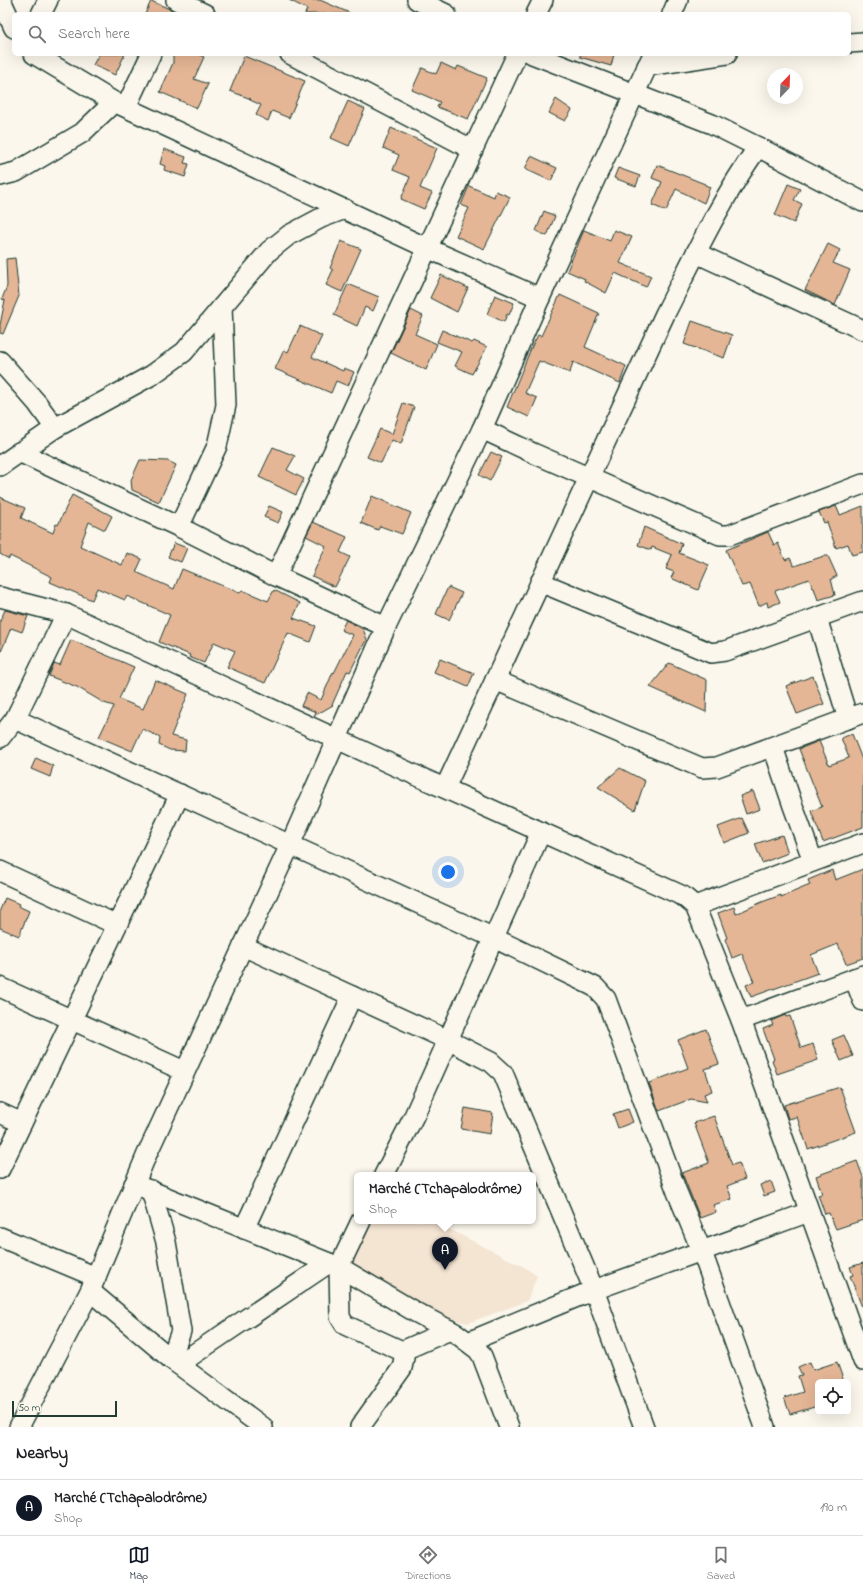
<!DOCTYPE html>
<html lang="en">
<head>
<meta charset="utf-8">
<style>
	:root { --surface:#fff; --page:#f6f6f6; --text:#202124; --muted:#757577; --line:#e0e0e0; --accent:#111827 }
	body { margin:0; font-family:"Indie Flower",sans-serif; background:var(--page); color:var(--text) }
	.controls { position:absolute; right:12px; bottom:12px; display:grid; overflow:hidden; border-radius:6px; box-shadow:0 4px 16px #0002 }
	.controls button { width:36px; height:36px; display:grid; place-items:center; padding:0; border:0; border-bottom:1px solid var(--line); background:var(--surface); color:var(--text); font:20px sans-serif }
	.compass { position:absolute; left:767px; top:68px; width:36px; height:36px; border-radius:50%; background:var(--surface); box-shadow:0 4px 16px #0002; rotate:23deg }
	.scale { position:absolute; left:12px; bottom:10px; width:105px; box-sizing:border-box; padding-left:4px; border:2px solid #1f3d34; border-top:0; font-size:11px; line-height:14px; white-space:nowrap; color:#1f3d34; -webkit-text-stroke:3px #fbf7ec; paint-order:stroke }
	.you { position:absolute; left:448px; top:872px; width:14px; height:14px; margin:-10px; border:3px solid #fff; border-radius:50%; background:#1a73e8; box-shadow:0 0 0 6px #1a73e833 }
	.badge { display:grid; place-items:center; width:26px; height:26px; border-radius:50%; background:var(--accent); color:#fff; font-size:13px; font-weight:700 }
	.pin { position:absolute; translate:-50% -33px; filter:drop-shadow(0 1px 2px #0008) }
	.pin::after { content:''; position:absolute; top:21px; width:14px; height:12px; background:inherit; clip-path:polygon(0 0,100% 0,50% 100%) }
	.popup { position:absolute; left:354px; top:1172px; width:182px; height:52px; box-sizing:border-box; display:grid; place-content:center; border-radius:6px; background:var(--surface); filter:drop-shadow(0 1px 3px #0005); font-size:13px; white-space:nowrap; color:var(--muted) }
	.popup b { font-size:15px; color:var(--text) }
	.popup::after { content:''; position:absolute; left:50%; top:100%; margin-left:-8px; border:8px solid transparent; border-top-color:var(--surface) }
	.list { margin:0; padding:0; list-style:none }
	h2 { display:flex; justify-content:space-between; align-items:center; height:52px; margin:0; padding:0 16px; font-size:17px }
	h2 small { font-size:13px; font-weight:400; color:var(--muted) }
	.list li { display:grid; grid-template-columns:26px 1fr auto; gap:12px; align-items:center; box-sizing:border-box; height:56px; padding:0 16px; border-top:1px solid var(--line) }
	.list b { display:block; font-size:15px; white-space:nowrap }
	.list p { margin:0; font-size:13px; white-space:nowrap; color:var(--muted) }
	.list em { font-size:13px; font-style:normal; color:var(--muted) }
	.icon { flex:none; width:22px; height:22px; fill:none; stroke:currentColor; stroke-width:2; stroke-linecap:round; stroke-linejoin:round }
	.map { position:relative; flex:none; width:863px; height:1427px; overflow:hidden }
	.search { position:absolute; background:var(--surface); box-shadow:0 4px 16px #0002; left:12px; right:12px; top:12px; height:44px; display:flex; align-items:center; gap:10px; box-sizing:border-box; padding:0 14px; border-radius:6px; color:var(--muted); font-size:15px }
	.sheet { height:108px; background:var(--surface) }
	nav { display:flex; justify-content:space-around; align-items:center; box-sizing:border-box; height:56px; border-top:1px solid var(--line); background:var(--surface); font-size:11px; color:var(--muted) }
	nav a { display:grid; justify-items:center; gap:2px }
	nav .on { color:var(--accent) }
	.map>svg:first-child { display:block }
</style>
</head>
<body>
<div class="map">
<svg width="863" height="1427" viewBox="0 0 863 1427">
	<rect width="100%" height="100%" fill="#fbf7ec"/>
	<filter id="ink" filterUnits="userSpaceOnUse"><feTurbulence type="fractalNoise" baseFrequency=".025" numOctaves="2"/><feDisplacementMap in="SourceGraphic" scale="8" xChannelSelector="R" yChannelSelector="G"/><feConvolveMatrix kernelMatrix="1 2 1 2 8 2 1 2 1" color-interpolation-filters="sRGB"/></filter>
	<g filter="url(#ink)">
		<path fill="#f4e4d2" d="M 370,1221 L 433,1221 L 524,1267 L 537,1276 L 527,1301 L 468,1323 L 441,1317 L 347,1265 Z"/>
		<g fill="#e5b696" stroke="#1f3d34">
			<path d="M 289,0 L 320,0 L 352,14 L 305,14 L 307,9 Z"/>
			<path d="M 151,1 L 172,10 L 180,14 L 145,14 Z"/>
			<path d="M 99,54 L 125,54 L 115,75 L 93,65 Z"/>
			<path d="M 173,54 L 198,54 L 204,57 L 194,79 L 208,84 L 197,108 L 160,92 L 173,63 Z"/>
			<path d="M 580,54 L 614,54 L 611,66 L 580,57 Z"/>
			<path d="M 244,56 L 305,81 L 289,118 L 272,111 L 268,121 L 256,115 L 261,105 L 250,100 L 251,99 L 230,91 Z"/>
			<path d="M 441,63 L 456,70 L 458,66 L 487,78 L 468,119 L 437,107 L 440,102 L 412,90 L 422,68 L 436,74 Z"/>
			<path d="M 556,99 L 572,110 L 565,121 L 549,113 Z"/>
			<path d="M 348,101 L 365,109 L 349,146 L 331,138 Z"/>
			<path d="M 391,128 L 437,148 L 420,188 L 432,193 L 424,209 L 401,199 L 410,177 L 393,170 L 399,155 L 383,148 Z"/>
			<path d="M 164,149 L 186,157 L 184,163 L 189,164 L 185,177 L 164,170 L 165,166 L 160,164 Z"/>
			<path d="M 531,156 L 557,168 L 551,181 L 525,169 Z"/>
			<path d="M 657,165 L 705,184 L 705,185 L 710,187 L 704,203 L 676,189 L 666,211 L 652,205 L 662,182 L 652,178 Z"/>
			<path d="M 618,168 L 640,176 L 636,186 L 614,178 Z"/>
			<path d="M 788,184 L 800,189 L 794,200 L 802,204 L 794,223 L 775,215 Z"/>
			<path d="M 469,186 L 494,197 L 496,191 L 510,197 L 484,249 L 456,236 L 469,208 L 461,205 Z"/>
			<path d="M 544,211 L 555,216 L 547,236 L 536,231 Z"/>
			<path d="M 584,230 L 610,241 L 614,230 L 632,237 L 620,263 L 651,276 L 646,287 L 615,273 L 606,293 L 584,281 L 585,279 L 567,271 Z"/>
			<path d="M 341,241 L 361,249 L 342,292 L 326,285 L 333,270 L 330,268 Z"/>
			<path d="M 828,244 L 840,250 L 833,263 L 850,270 L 835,305 L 805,290 Z"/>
			<path d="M 15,258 L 19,296 L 3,334 L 0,333 L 0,325 L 5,300 L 2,299 L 7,286 L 6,259 Z"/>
			<path d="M 441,275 L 468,288 L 457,312 L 430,298 Z"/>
			<path d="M 348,284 L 379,297 L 373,311 L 365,307 L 357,326 L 334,315 Z"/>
			<path d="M 495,295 L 514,303 L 509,315 L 507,314 L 504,322 L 487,314 Z"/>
			<path d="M 560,295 L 599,313 L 585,347 L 626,366 L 620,383 L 573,362 L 570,373 L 539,361 L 525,393 L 537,398 L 529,417 L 507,407 L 532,346 L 538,335 L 541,336 Z"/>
			<path d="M 411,310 L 423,316 L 415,334 L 437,344 L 426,370 L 391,353 Z"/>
			<path d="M 692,321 L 732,335 L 724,358 L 684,344 Z"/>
			<path d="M 300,326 L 322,336 L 312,357 L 343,371 L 344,368 L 354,372 L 348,386 L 336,381 L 331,393 L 275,369 L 284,350 L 288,352 Z"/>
			<path d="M 442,330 L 472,343 L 474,341 L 487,347 L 472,374 L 455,366 L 462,352 L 437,342 Z"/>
			<path d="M 403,403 L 414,407 L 401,444 L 392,440 L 381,463 L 367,457 L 380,429 L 392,434 Z"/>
			<path d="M 273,447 L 295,456 L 287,470 L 304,479 L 296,495 L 259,477 Z"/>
			<path d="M 491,452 L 502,457 L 490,481 L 479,475 Z"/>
			<path d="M 140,460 L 168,461 L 176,465 L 159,502 L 132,490 L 131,480 Z"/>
			<path d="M 72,495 L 112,516 L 105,530 L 89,522 L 80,546 L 122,565 L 127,553 L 142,559 L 136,572 L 174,589 L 182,569 L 240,593 L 242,590 L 268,601 L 274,590 L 300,603 L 293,618 L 316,626 L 310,642 L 288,633 L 265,683 L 227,667 L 235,651 L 214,642 L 204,663 L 189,657 L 190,655 L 159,642 L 170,615 L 127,596 L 125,600 L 97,588 L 92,600 L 50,582 L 52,577 L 10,556 L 9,559 L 0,554 L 0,497 L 25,508 L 21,518 L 53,533 L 56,524 L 58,525 Z"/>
			<path d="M 372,496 L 411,513 L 402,534 L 380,526 L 378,530 L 361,523 Z"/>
			<path d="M 269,506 L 283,512 L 278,523 L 264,517 Z"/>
			<path d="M 836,506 L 840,515 L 863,506 L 863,552 L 852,555 L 848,544 L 836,548 L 827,522 L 824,523 L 819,512 Z"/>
			<path d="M 313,522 L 347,537 L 340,552 L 350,557 L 335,587 L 312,576 L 326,546 L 306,536 Z"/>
			<path d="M 644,527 L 682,544 L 679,553 L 709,565 L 698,590 L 671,578 L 674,572 L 666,569 L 672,555 L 652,547 L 651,550 L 638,545 Z"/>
			<path d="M 768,532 L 774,545 L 778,543 L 785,560 L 790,558 L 794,566 L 824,556 L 828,556 L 837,576 L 831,579 L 835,595 L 818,600 L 814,588 L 813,588 L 809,579 L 775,591 L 780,602 L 768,607 L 767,602 L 759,606 L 750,584 L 742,586 L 726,550 Z"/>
			<path d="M 174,543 L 187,548 L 181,562 L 168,557 Z"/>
			<path d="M 448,587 L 462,593 L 449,620 L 436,614 Z"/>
			<path d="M 5,610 L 28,616 L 22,632 L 11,628 L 0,654 L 0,621 Z"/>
			<path d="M 346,620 L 363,629 L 368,642 L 365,642 L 350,672 L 347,671 L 332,705 L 333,705 L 314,716 L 316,712 L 301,706 L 307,693 L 321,700 L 333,672 L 334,673 L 353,635 L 341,630 Z"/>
			<path d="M 71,640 L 134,667 L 119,699 L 143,709 L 155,680 L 188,694 L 171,736 L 186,740 L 185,751 L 170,750 L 159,745 L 160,737 L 142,729 L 132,751 L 99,737 L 114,706 L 104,703 L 77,687 L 49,676 L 54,663 L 60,665 Z"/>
			<path d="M 440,659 L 474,673 L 468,687 L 434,672 Z"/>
			<path d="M 669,663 L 707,680 L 706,712 L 650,687 Z"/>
			<path d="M 813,676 L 824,704 L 797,714 L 786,686 Z"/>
			<path d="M 852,734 L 863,762 L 863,827 L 823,842 L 811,811 L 822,807 L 799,749 L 819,741 L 829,765 L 849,758 L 841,738 Z"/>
			<path d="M 36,758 L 53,766 L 50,777 L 31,769 Z"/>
			<path d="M 620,768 L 645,781 L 635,810 L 598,787 Z"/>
			<path d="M 753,791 L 760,809 L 746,814 L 740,796 Z"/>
			<path d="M 742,818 L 749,833 L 724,843 L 718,827 Z"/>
			<path d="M 782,835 L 788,853 L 762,863 L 755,844 Z"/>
			<path d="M 863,869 L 863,958 L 846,964 L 838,944 L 811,955 L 818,973 L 751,997 L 746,985 L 754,982 L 742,954 L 732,958 L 725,939 L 727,938 L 718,913 L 734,907 L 736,914 L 762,902 L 781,895 L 781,897 L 810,885 L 808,880 L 832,870 L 835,880 Z"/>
			<path d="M 5,898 L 19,904 L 18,906 L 29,911 L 19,936 L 0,928 L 0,910 Z"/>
			<path d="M 785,1015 L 786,1017 L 790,1016 L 801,1048 L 813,1044 L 818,1060 L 777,1074 L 772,1060 L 774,1059 L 763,1029 L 773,1025 L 771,1021 Z"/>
			<path d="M 706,1029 L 719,1064 L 705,1069 L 712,1091 L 704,1094 L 707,1102 L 691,1099 L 659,1111 L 649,1083 L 688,1068 L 678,1040 Z"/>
			<path d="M 844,1035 L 853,1056 L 841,1061 L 832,1040 Z"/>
			<path d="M 840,1087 L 856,1132 L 808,1149 L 797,1117 L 788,1119 L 784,1105 Z"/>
			<path d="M 465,1108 L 493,1113 L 490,1134 L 461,1129 Z"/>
			<path d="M 628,1109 L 633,1122 L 618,1128 L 613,1114 Z"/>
			<path d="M 714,1116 L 732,1165 L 739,1163 L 745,1179 L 727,1186 L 732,1199 L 713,1205 L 716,1212 L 700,1218 L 682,1173 L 709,1163 L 694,1123 Z"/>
			<path d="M 857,1161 L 863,1177 L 863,1220 L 836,1229 L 829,1213 L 825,1214 L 818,1195 L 822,1194 L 816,1176 Z"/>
			<path d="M 771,1181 L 775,1192 L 764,1196 L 760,1185 Z"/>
			<path d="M 863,1263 L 863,1307 L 862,1307 L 850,1276 L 853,1275 L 850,1267 Z"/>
			<path d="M 810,1362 L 813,1370 L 837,1362 L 844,1382 L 818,1382 L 818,1406 L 790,1414 L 784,1398 L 803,1392 L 798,1376 L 802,1375 L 798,1367 Z"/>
		</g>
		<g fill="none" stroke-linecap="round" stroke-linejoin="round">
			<g stroke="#1f3d34" stroke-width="22">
				<g id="minor">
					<path d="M 1,0 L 14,28"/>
					<path d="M 176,0 L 205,14"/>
					<path d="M 417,0 L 446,14"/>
					<path d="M 41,14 L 48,0"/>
					<path d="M 536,14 L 543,0"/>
					<path d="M 672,14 L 678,0"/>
					<path d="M 849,43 L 863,42"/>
					<path d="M 34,54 L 114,102 L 427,248 L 540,298"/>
					<path d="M 290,54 L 473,150"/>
					<path d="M 532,54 L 712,124 L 758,147 L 863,202"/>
					<path d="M 647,66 L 727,54"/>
					<path d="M 126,107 L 151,54"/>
					<path d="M 0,176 L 16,172 L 82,133 L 114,102"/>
					<path d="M 696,253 L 863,330"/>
					<path d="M 0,361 L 37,403 L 55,428"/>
					<path d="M 482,429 L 533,453 L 720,535 L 729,535 L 863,484"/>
					<path d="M 19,452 L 179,527 L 276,576 L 386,627"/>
					<path d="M 0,466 L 55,428 L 152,375 L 184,352 L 269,251 L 289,235 L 321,218 L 345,209"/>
					<path d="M 179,527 L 217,446 L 226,405 L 222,307"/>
					<path d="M 276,576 L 517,54"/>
					<path d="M 540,582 L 711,653 L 725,651 L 863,601"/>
					<path d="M 0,597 L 66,614 L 391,764 L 683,896 L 695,906 L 741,1020 L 863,1361"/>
					<path d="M 817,618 L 848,719"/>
					<path d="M 495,680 L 702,768 L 717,767 L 863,713"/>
					<path d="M 15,719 L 494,938 L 595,987 L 606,999 L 677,1192 L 702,1252 L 765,1427"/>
					<path d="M 0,738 L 15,719 L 66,614"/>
					<path d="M 773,747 L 793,806 L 813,861"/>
					<path d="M 445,788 L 665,314 C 694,257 721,199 758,147"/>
					<path d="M 0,871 L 117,925"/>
					<path d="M 695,906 L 863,843"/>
					<path d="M 243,946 L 448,1040 L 491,1062 L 503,1073 L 594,1290 L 644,1427"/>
					<path d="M 854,978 L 863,1001"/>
					<path d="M 0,987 L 184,1071"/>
					<path d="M 741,1020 L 863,975"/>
					<path d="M 0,1113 L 22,1123"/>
					<path d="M 0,1169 L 180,794"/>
					<path d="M 384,1175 L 414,1116 L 541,832"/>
					<path d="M 134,1184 L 339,1267 L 417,1313 L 457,1334 L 478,1350 L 482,1356 L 509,1427"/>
					<path d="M 151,1190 L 166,1242 L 181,1331 L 171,1359"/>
					<path d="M 244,1229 L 352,996"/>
					<path d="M 0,1237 L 96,1277"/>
					<path d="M 90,1291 L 171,1359 L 263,1427"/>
					<path d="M 468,1342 L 594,1290 L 809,1212"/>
					<path d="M 402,1351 L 450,1330"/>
					<path d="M 179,1364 L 329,1263"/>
					<path d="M 19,1427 L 90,1291 L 147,1154 L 290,845 L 386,627 L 482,429 L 540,298 L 653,54"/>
					<path d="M 360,1427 L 402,1368 L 404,1358 L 402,1351 L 345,1325 L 340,1317 L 339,1267 L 361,1221"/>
				</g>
			</g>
			<use href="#minor" stroke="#fbf7ec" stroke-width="19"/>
		</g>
	</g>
</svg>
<div class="controls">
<button><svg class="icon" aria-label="locate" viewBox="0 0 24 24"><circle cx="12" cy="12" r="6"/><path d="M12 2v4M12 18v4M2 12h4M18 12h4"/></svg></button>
</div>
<svg class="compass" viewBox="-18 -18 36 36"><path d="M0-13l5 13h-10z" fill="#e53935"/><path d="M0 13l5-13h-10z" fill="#757577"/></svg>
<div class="scale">50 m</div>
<div class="you"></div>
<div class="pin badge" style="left:445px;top:1270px">A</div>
<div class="popup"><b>Marché (Tchapalodrôme)</b>Shop</div>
<div class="search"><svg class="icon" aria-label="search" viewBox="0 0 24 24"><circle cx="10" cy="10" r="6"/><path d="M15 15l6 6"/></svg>Search here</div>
</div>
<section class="sheet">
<h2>Nearby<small></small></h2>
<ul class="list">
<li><span class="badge">A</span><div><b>Marché (Tchapalodrôme)</b><p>Shop</p></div><em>190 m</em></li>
</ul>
</section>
<nav>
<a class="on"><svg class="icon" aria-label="map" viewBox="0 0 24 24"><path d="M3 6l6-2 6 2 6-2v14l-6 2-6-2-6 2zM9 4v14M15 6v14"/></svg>Map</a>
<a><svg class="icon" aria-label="directions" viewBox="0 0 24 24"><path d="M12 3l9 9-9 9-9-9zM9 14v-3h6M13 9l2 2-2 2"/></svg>Directions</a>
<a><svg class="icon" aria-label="saved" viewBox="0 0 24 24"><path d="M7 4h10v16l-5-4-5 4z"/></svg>Saved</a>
</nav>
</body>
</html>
